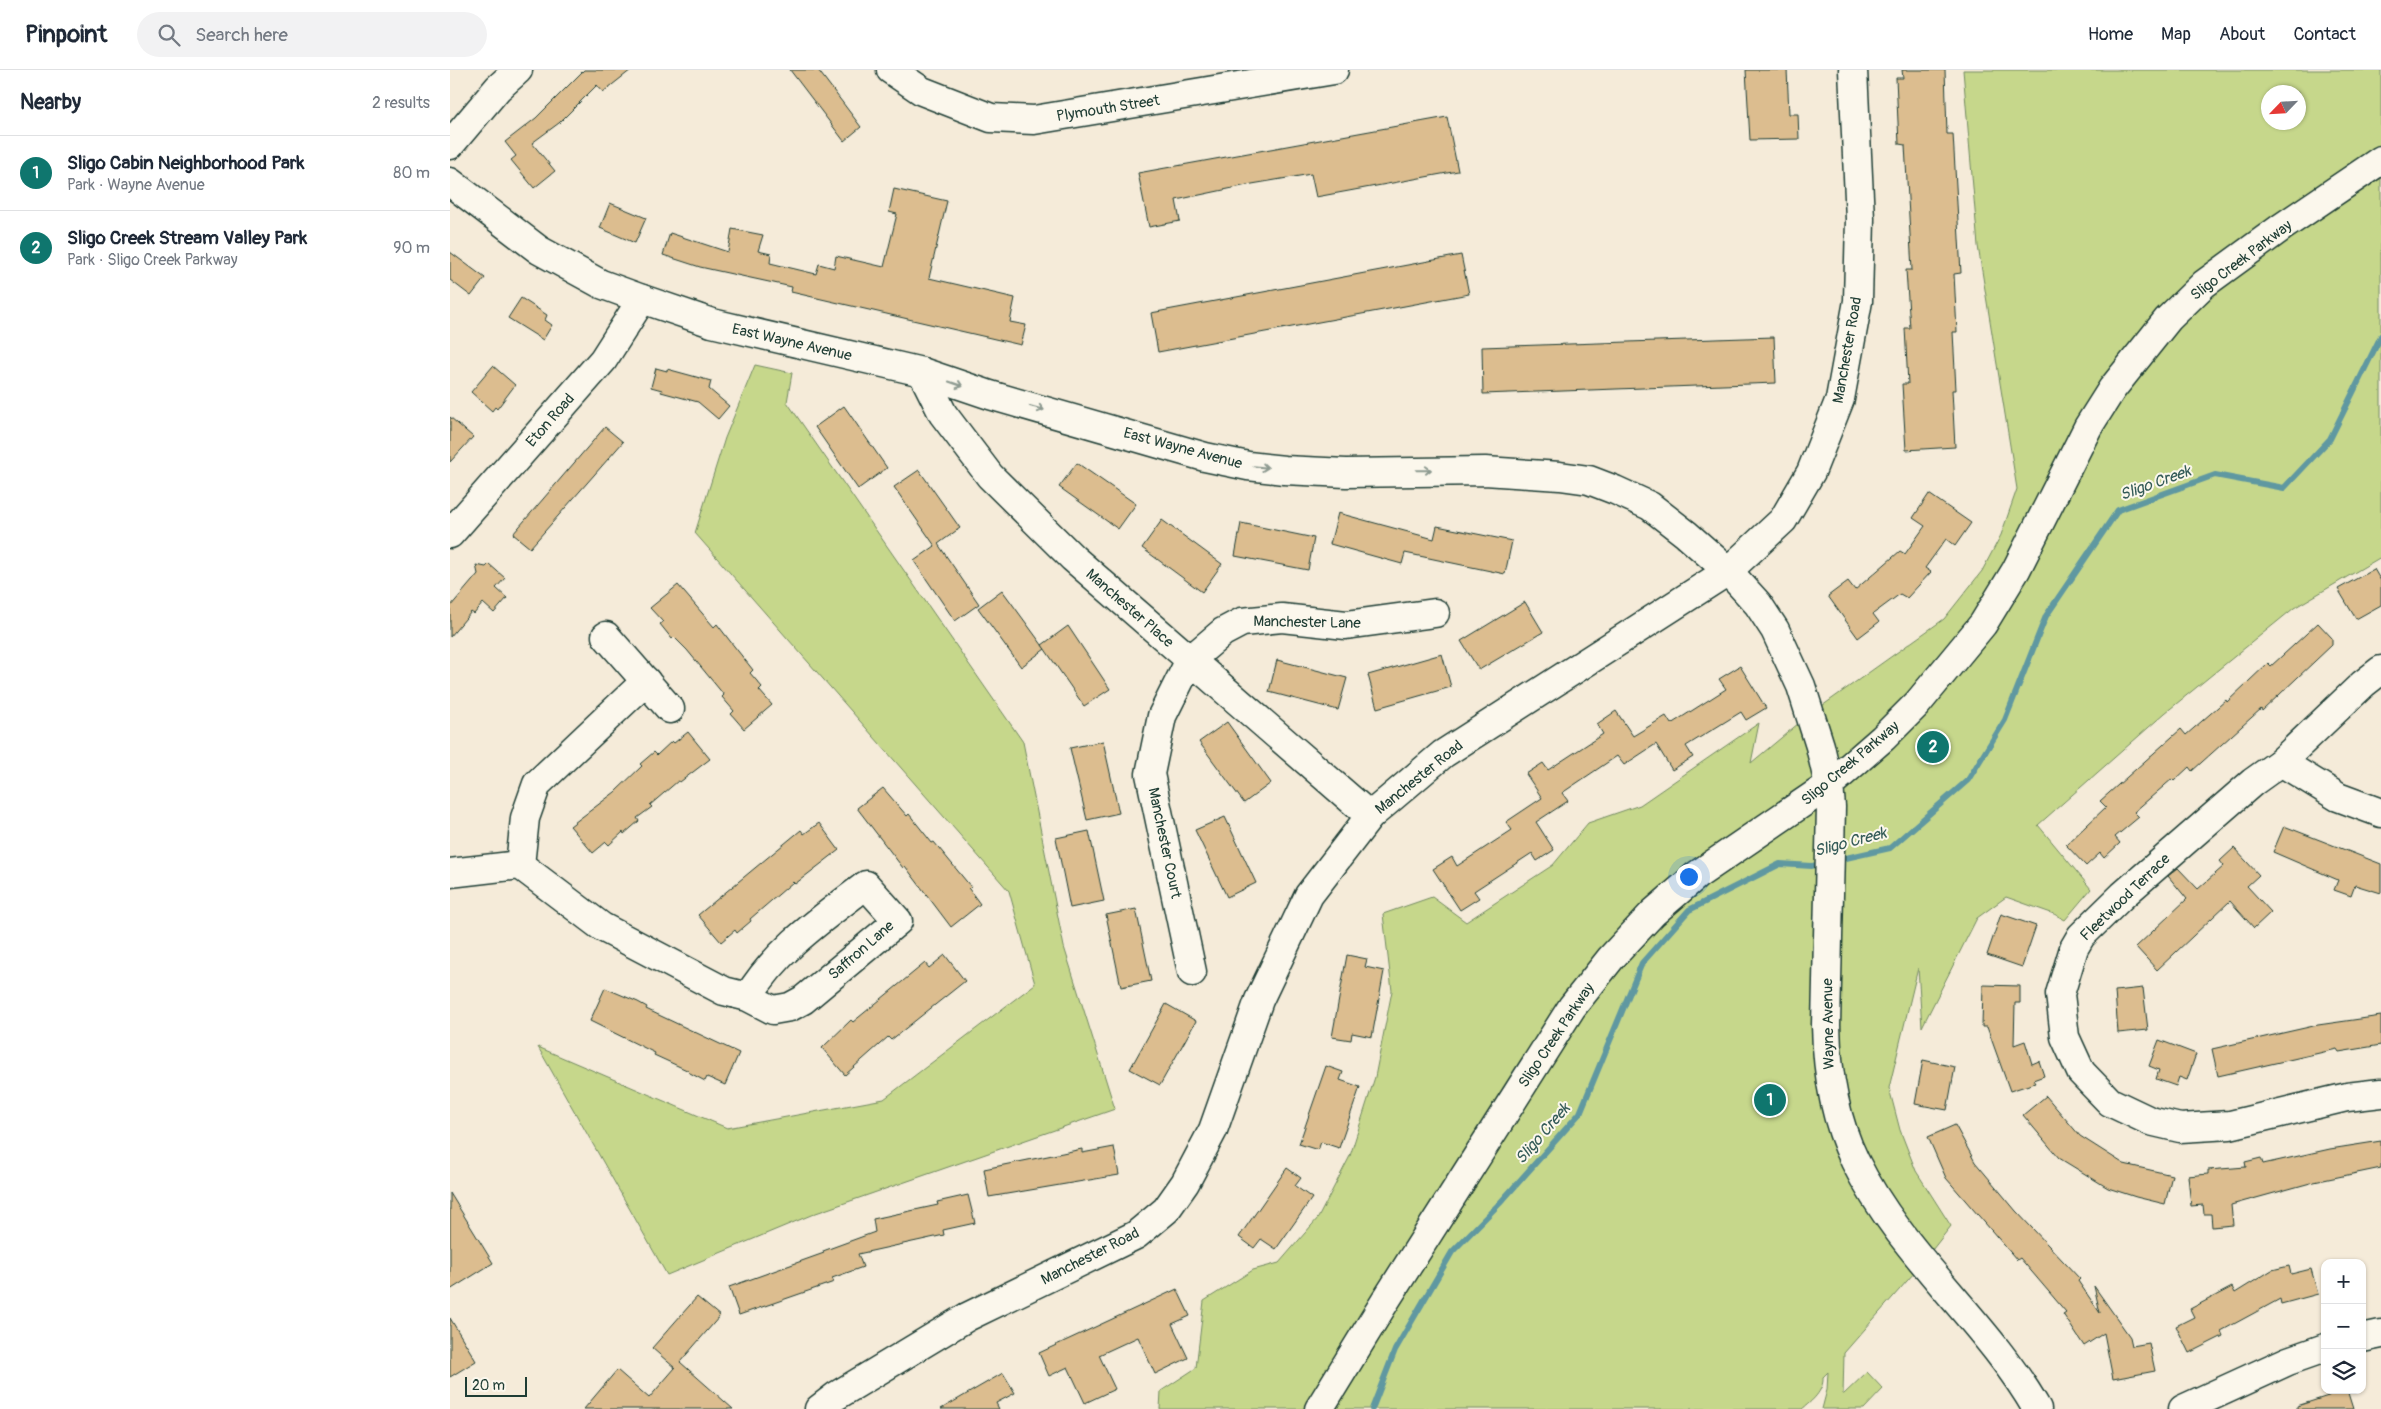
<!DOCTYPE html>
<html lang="en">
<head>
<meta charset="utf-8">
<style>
	:root { --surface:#fff; --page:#f2f2f3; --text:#1f2937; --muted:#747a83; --line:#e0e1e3; --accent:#0f766e }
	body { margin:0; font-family:Pangolin,sans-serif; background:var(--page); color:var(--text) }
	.controls { position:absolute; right:15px; bottom:15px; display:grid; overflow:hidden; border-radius:10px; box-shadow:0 1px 4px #0004 }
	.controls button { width:45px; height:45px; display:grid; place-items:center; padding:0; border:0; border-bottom:1px solid var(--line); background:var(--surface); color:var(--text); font:25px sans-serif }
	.compass { position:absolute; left:1811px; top:15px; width:45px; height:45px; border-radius:50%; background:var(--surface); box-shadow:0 1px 4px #0004; rotate:245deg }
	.scale { position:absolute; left:15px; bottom:12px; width:62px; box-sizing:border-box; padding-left:5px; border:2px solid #1f3d34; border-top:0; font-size:14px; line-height:18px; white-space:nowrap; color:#1f3d34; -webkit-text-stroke:4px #fbf7ec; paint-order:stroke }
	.you { position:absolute; left:1238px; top:806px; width:18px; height:18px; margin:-12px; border:4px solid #fff; border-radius:50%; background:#1a73e8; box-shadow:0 0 0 8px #1a73e833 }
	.badge { display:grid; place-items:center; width:32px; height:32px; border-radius:50%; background:var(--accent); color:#fff; font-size:16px; font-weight:700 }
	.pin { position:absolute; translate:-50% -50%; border:2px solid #fff; box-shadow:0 1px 5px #0006 }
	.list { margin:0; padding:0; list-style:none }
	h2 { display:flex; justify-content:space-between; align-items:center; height:65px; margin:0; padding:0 20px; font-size:21px }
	h2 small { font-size:16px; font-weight:400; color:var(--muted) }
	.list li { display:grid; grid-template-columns:32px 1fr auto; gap:15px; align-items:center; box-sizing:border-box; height:75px; padding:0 20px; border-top:1px solid var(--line) }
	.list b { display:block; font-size:19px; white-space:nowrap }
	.list p { margin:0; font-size:16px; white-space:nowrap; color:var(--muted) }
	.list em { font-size:16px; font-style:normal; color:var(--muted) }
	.icon { flex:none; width:28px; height:28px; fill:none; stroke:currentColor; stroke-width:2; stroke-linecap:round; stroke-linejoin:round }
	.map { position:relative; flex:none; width:1931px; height:1339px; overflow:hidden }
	header { display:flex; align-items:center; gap:30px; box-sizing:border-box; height:70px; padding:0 25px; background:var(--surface); border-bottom:1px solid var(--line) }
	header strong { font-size:24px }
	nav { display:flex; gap:28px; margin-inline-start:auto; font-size:18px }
	.search { width:350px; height:45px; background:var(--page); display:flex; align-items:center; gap:12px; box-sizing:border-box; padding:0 18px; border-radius:28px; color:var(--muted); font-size:19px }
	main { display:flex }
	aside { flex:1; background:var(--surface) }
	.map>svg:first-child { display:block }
</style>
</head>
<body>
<header>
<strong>Pinpoint</strong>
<div class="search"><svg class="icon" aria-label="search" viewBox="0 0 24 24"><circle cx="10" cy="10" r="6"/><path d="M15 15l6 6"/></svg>Search here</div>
<nav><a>Home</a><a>Map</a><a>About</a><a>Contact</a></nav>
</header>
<main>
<aside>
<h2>Nearby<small>2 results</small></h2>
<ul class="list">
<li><span class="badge">1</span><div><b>Sligo Cabin Neighborhood Park</b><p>Park · Wayne Avenue</p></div><em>80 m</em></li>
<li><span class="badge">2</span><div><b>Sligo Creek Stream Valley Park</b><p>Park · Sligo Creek Parkway</p></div><em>90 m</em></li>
</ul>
</aside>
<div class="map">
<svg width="1931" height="1339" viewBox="0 0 1931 1339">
	<rect width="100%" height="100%" fill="#f5ebd9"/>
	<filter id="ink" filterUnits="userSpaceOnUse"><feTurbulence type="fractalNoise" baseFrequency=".02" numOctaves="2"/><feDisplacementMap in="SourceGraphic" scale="10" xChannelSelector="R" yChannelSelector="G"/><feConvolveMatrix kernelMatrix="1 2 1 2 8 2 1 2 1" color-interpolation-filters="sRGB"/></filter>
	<g filter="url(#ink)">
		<g fill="#c6d78b" stroke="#728a60" fill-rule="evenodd">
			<path d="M 1513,0 L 1931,0 L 1931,487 L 1844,538 L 1715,643 L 1588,755 L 1641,819 L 1615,850 L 1604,844 L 1556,827 L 1527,848 L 1472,957 L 1468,898 L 1439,1018 L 1450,1060 L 1466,1101 L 1501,1156 L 1464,1203 L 1394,1283 L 1393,1325 L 1417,1302 L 1433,1319 L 1414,1339 L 1372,1339 L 1377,1320 L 1378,1302 L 1373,1307 C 1374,1321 1362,1331 1352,1339 L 710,1339 L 711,1321 L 746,1298 L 754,1231 L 803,1200 L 829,1193 L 868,1148 L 900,1086 L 925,1007 L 942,921 L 933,844 L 982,827 L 1016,852 L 1103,795 L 1138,753 L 1190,735 L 1309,653 L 1301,693 L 1355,648 L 1494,549 L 1532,501 L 1551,465 L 1567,419 L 1528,176 ZM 1818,22 L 1848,22 L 1848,52 L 1818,52 Z"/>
			<path d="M 305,295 L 342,303 L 337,332 L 573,672 L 614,877 L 665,1039 L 366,1143 L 217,1205 L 88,977 L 277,1058 L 434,1029 L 585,914 L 559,821 L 245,463 L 275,368 Z"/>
		</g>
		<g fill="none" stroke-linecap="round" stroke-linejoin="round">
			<g stroke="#5f98a1" stroke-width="6">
				<path d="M 1387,790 L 1440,778 L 1518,710 L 1555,650 L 1596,546 L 1668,440 L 1765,405 L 1834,418 L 1880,369 L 1931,266"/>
				<path d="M 922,1339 L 945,1280 L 1002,1182 L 1050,1133 L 1130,1043 L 1192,893 L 1239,840 L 1330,794 L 1362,796 L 1372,793"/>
			</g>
		</g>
		<g fill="#dcbd8f" stroke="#1f3d34">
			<path d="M 134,0 L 181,0 L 153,22 L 147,15 L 109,53 L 82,73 L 105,101 L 84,118 L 61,90 L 66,86 L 55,72 L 86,48 Z"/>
			<path d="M 340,0 L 368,0 L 411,57 L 394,71 Z"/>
			<path d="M 1296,0 L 1337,0 L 1339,44 L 1348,44 L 1349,69 L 1300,70 Z"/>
			<path d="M 1452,0 L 1495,0 L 1497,64 L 1503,64 L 1511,203 L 1504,204 L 1507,262 L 1503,262 L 1506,320 L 1502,320 L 1505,377 L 1456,380 L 1452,314 L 1458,314 L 1455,258 L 1460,258 L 1456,200 L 1462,200 L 1455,75 L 1449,74 L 1446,8 L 1453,8 Z"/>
			<path d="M 997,47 L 1008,101 L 866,127 L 861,104 L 802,114 L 726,130 L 730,151 L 699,157 L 688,103 Z"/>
			<path d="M 444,119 L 497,131 L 479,208 L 565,228 L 560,252 L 576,255 L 571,275 L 341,222 L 342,217 L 250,197 L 213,185 L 220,163 L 278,182 L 282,159 L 313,165 L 308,181 L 321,184 L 320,193 L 366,204 L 369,194 L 384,198 L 386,186 L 434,197 L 447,144 L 439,142 Z"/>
			<path d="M 160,133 L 196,148 L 185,173 L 150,158 Z"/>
			<path d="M 0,182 L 35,208 L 21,226 L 0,210 Z"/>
			<path d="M 1011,185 L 1019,224 L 708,282 L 701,243 Z"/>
			<path d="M 71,228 L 97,245 L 95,250 L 102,255 L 93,270 L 58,248 Z"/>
			<path d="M 1324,267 L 1326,313 L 1033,324 L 1032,277 Z"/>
			<path d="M 43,296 L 65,315 L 47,339 L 45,337 L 42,341 L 21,322 Z"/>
			<path d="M 206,298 L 217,301 L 217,299 L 261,311 L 259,319 L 279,336 L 268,349 L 248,332 L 211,322 L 212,320 L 201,317 Z"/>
			<path d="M 394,336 L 437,398 L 408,419 L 365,357 Z"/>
			<path d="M 0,347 L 23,367 L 0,392 Z"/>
			<path d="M 155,357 L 173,372 L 80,478 L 63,464 Z"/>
			<path d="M 627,393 L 686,434 L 668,459 L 609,417 Z"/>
			<path d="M 469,400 L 510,458 L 488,474 L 529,534 L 505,551 L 464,491 L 485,476 L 444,417 Z"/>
			<path d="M 1479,424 L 1521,453 L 1505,476 L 1496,469 L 1475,498 L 1481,502 L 1457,528 L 1450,524 L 1423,544 L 1429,552 L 1408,568 L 1378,526 L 1398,511 L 1405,520 L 1450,481 L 1455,484 L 1475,456 L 1463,448 Z"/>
			<path d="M 888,443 L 984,469 L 987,456 L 1062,471 L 1055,504 L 955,483 L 952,494 L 880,474 Z"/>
			<path d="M 712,450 L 772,494 L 752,522 L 692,478 Z"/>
			<path d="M 791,453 L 864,468 L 858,500 L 785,486 Z"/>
			<path d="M 39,494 L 55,508 L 46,518 L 57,528 L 44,543 L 33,533 L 24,544 L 21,542 L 0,567 L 0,537 L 28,504 L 26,495 L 36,497 Z"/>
			<path d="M 1924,499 L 1931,511 L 1931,535 L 1906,549 L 1888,519 Z"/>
			<path d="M 228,515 L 264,557 L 267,554 L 280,571 L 303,600 L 300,603 L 312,617 L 309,620 L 322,635 L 294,659 L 281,644 L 284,641 L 272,627 L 274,625 L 237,580 L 224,567 L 222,569 L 210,554 L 213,552 L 200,538 Z"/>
			<path d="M 552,520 L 595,579 L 571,597 L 528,538 Z"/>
			<path d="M 1075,532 L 1093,562 L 1029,600 L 1011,571 Z"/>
			<path d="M 1868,553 L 1882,568 L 1882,575 L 1812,641 L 1811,639 L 1742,701 L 1739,697 L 1724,711 L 1722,709 L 1684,742 L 1689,747 L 1665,767 L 1670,773 L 1654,788 L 1650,783 L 1636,796 L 1616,775 L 1656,737 L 1650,731 L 1731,659 L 1736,665 L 1776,630 L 1777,632 L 1818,593 L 1821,596 Z"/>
			<path d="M 618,556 L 660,619 L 634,636 L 592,575 Z"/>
			<path d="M 992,584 L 1001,617 L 927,638 L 918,605 Z"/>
			<path d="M 827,590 L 897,608 L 888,640 L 819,622 Z"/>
			<path d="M 1290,596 L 1316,638 L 1296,650 L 1291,642 L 1236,676 L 1243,687 L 1222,700 L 1206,674 L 1174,695 L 1167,686 L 1112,723 L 1118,731 L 1086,752 L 1104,780 L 1087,791 L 1082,783 L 1024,821 L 1029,828 L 1010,840 L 983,799 L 1002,787 L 1007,796 L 1062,760 L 1056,752 L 1092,728 L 1076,704 L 1093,693 L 1098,700 L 1153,664 L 1147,654 L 1166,641 L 1183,666 L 1216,646 L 1221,654 L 1276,619 L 1269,609 Z"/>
			<path d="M 777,652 L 821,713 L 794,733 L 749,672 Z"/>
			<path d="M 238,662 L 260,689 L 230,712 L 228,711 L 200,735 L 202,737 L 187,748 L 189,751 L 174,764 L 173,762 L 159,775 L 156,772 L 143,783 L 120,756 L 165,722 L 192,696 L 190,694 L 204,682 L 207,685 L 222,671 L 224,673 Z"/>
			<path d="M 653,671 L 669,743 L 637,750 L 620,678 Z"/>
			<path d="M 433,718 L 457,746 L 459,744 L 482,773 L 484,772 L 521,817 L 519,819 L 530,834 L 501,857 L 455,796 L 453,798 L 407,738 Z"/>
			<path d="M 775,747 L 806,813 L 777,827 L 745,760 Z"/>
			<path d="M 369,753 L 389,780 L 345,814 L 343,812 L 300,849 L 301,851 L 287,863 L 285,860 L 271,872 L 248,845 L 351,760 L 354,764 Z"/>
			<path d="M 1834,756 L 1931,794 L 1931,823 L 1905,815 L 1901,826 L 1884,820 L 1888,810 L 1823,782 Z"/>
			<path d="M 639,761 L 654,831 L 620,838 L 606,768 Z"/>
			<path d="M 1784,778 L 1809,805 L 1797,816 L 1821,842 L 1804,858 L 1780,831 L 1707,900 L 1686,877 L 1737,829 L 1718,806 L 1728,798 L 1748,819 L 1774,796 L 1770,791 Z"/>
			<path d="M 686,839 L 701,911 L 671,917 L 656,845 Z"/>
			<path d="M 1551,844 L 1586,856 L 1572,897 L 1537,885 Z"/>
			<path d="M 495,885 L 515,911 L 441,970 L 438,967 L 395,1005 L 372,978 L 401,950 L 403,952 L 475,893 L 479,898 Z"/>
			<path d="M 897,885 L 917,889 L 915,897 L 934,901 L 922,967 L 902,963 L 901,970 L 882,967 Z"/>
			<path d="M 1533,915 L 1570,916 L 1570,933 L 1565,933 L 1564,975 L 1575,971 L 1582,994 L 1589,991 L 1594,1006 L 1583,1010 L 1585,1013 L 1560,1021 L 1537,957 L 1532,957 Z"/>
			<path d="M 155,918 L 188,932 L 197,937 L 196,939 L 289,983 L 275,1015 L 257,1007 L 255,1011 L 238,1002 L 239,1001 L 204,985 L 205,983 L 140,951 Z"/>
			<path d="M 1693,918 L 1698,960 L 1668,963 L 1665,921 Z"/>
			<path d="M 716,934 L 746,951 L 710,1015 L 680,999 Z"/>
			<path d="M 1931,946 L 1931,975 L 1889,982 L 1887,979 L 1768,1006 L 1762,979 L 1868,955 Z"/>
			<path d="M 1709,970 L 1746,984 L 1737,1010 L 1729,1007 L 1726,1016 L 1706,1009 L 1709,1000 L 1699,996 Z"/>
			<path d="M 1473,990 L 1505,997 L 1497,1040 L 1465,1034 Z"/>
			<path d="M 876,996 L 893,1002 L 890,1010 L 910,1017 L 889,1078 L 871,1072 L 868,1080 L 849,1074 Z"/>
			<path d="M 1596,1026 L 1630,1066 L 1674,1094 L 1722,1105 L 1715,1134 L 1686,1127 L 1658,1118 L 1609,1088 L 1573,1045 Z"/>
			<path d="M 1505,1055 L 1525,1092 L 1566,1141 L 1630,1209 L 1628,1211 L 1650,1243 L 1644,1216 L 1680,1267 L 1682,1276 L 1699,1273 L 1705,1301 L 1663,1309 L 1654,1263 L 1634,1276 L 1613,1244 L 1616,1242 L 1570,1188 L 1567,1190 L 1496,1108 L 1478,1067 Z"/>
			<path d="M 1931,1071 L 1931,1098 L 1864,1112 L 1781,1135 L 1783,1155 L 1762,1157 L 1761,1144 L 1754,1144 L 1753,1135 L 1741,1136 L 1738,1106 L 1758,1104 L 1758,1100 L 1796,1097 L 1795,1092 L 1811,1088 L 1813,1094 L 1880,1079 Z"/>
			<path d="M 664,1077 L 669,1105 L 539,1127 L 534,1099 L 632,1079 L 632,1083 Z"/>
			<path d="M 837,1098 L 851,1108 L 845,1116 L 862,1128 L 826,1179 L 811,1169 L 804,1178 L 789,1167 Z"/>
			<path d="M 0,1123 L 43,1193 L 0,1220 Z"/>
			<path d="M 518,1125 L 525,1153 L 493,1160 L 494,1165 L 408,1184 L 413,1197 L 382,1208 L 384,1212 L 289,1245 L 279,1217 L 374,1183 L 373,1181 L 425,1162 L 423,1149 L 488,1135 L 487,1132 Z"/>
			<path d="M 1839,1196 L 1841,1204 L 1861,1199 L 1868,1224 L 1831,1234 L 1830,1229 L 1771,1261 L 1773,1266 L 1739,1283 L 1726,1256 L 1744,1247 L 1740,1239 L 1782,1217 L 1785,1223 L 1822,1200 Z"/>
			<path d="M 727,1219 L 740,1246 L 722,1254 L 738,1288 L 705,1304 L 688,1267 L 649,1285 L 665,1319 L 635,1333 L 618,1297 L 599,1306 L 589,1283 Z"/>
			<path d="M 247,1227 L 270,1246 L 230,1292 L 283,1339 L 134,1339 L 167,1300 L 199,1328 L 225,1298 L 202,1278 Z"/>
			<path d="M 0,1248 L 26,1291 L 0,1307 Z"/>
			<path d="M 553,1303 L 565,1323 L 546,1333 L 549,1339 L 491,1339 Z"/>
			<path d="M 1897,1320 L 1903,1339 L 1847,1339 L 1847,1336 Z"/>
		</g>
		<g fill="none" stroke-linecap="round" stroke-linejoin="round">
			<g stroke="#1f3d34" stroke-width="31">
				<g id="minor">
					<path d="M 441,0 L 472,21 L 541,48 L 584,50 L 884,0"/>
					<path d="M 0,75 L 48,18 L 68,0"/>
					<path d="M 0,112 L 89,180 L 151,214 L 192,229 L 262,253 L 472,302 L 540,325 L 755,387 L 798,396 L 834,400 L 896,403 L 1035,401 L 1110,406 L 1139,410 L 1165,420 L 1200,436 L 1236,464 L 1278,501 L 1308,534 L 1325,560 L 1351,616 L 1370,676 L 1379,715 L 1381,737 L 1376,955 C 1377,1002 1384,1048 1405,1091 C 1451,1185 1536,1250 1587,1339"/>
					<path d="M 472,302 L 493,344 L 540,406 L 623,488 L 920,746"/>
					<path d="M 0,464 L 153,290 L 192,229"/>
					<path d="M 156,566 L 220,639"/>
					<path d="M 1931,600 L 1913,614 L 1831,692 L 1803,712 L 1673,825 L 1631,866 L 1624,878 L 1610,924 L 1615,967 L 1631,1002 L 1660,1032 L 1700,1051 L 1730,1058 L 1780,1055 L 1897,1027 L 1931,1023"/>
					<path d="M 1831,692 L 1888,727 L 1931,743"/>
					<path d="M 70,795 L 75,748 L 87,714 L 196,611"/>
					<path d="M 0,803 L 70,795 L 152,857 L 274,921 L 298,927 L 323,940 L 340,937 L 353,930 L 448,851 L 416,815 C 373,848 327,879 298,927"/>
					<path d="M 742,902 L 700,704 L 712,646 L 740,590 L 773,562 L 792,552 L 832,548 L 896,555 L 985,543"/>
					<path d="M 1912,1268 L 1931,1264"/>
					<path d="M 369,1339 L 386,1326 L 517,1247 L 686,1165 L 716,1140 L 735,1113 L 763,1060 L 809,930 L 859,825 L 920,746 L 993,684 L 1278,501 L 1333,450 L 1361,402 L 1390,329 L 1408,231 L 1410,149 L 1403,0"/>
					<path d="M 869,1339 L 936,1230 L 1122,937 L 1161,888 L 1203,843 L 1247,805 L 1379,715 L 1433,668 L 1467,634 L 1533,554 L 1566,500 L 1638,357 L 1662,319 L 1718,249 L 1754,214 L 1832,157 L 1931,90"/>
					<path d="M 1733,1339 L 1838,1291 L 1875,1278"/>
				</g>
			</g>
			<use href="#minor" stroke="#fbf7ec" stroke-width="28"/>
		</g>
		<defs><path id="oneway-shaft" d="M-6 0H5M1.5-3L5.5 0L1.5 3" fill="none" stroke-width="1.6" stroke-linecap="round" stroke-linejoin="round" transform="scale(1.25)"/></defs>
		<g stroke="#8d9a90">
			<use href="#oneway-shaft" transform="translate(506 314) rotate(19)"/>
			<use href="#oneway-shaft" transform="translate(587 338) rotate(15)"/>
			<use href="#oneway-shaft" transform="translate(811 397) rotate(6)"/>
			<use href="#oneway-shaft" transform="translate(974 400) rotate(-1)"/>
		</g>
	</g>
	<g text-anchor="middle" stroke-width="4" stroke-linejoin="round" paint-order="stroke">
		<g font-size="15" fill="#1f3d34" stroke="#fbf7ec">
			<text transform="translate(658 38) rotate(-9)" y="5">Plymouth Street</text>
			<text transform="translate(1791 190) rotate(-37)" y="5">Sligo Creek Parkway</text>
			<text transform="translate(342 272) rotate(13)" y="5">East Wayne Avenue</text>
			<text transform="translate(1397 280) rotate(-80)" y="5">Manchester Road</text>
			<text transform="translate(100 350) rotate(-49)" y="5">Eton Road</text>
			<text transform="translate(733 378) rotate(15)" y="5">East Wayne Avenue</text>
			<text transform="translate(680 538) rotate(41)" y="5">Manchester Place</text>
			<text transform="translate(857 552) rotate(1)" y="5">Manchester Lane</text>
			<text transform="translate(1400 693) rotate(-40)" y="5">Sligo Creek Parkway</text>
			<text transform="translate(969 707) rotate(-39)" y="5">Manchester Road</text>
			<text transform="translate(715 773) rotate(78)" y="5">Manchester Court</text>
			<text transform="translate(1675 827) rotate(-44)" y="5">Fleetwood Terrace</text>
			<text transform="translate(411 880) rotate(-41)" y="5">Saffron Lane</text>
			<text transform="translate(1378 954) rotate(-91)" y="5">Wayne Avenue</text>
			<text transform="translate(1106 965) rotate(-56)" y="5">Sligo Creek Parkway</text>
			<text transform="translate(640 1186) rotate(-27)" y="5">Manchester Road</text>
		</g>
		<g font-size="16" font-style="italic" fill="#345b58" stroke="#fbf7ec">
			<text transform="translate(1705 412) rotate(-20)" y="6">Sligo Creek</text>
			<text transform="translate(1400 771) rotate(-15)" y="6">Sligo Creek</text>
			<text transform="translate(1092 1063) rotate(-49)" y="6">Sligo Creek</text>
		</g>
	</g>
</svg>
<div class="controls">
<button>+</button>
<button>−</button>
<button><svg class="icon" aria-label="layers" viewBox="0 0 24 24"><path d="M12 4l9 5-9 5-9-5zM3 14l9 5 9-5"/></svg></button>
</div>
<svg class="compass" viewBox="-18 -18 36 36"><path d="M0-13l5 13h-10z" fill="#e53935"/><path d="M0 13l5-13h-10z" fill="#747a83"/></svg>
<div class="scale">20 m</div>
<div class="you"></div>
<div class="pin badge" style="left:1320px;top:1030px">1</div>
<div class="pin badge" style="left:1483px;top:677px">2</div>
</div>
</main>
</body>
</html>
